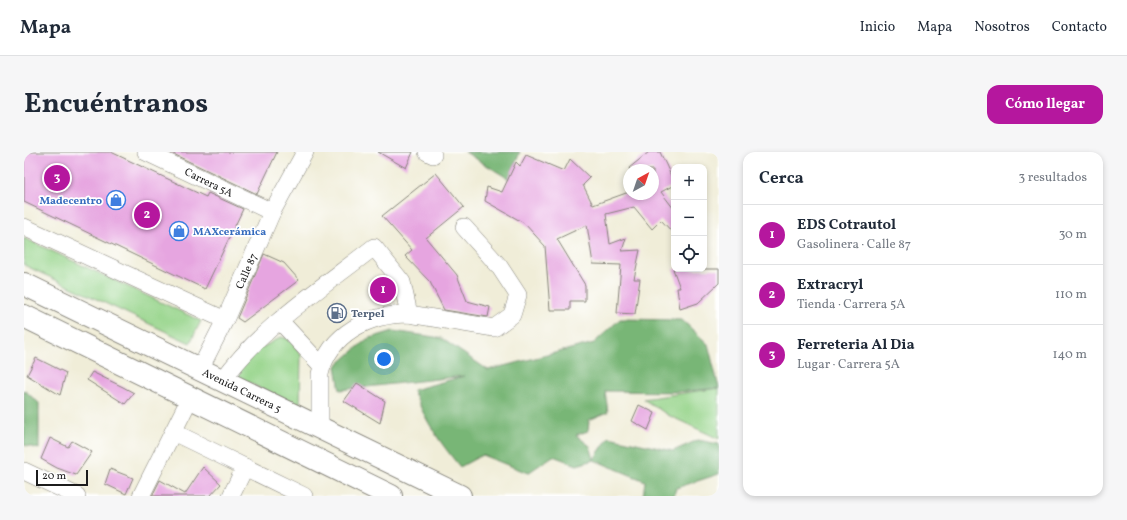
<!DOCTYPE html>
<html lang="es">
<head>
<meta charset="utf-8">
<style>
	:root { --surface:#fff; --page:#f6f6f7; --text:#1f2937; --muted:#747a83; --line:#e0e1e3; --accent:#b5179e }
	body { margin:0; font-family:Vollkorn,serif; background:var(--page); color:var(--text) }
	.controls { position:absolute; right:12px; top:12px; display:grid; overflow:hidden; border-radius:8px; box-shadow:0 2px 6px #0003 }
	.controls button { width:36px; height:36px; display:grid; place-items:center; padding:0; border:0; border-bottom:1px solid var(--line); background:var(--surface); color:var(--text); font:20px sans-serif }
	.compass { position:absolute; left:599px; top:12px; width:36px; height:36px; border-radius:50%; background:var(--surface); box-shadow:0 2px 6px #0003; rotate:40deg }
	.scale { position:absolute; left:12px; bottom:10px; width:52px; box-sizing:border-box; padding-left:4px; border:2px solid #1c1c1c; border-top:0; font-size:11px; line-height:14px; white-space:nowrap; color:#1c1c1c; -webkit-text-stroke:3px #fff; paint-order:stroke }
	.you { position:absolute; left:360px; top:207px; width:14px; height:14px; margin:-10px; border:3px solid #fff; border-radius:50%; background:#1a73e8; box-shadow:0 0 0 6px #1a73e833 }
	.badge { display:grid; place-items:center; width:26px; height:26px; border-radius:50%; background:var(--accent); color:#fff; font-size:13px; font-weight:700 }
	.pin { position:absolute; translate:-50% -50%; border:2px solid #fff; box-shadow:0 1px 4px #0006 }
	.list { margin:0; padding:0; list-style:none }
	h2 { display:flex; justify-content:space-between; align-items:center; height:52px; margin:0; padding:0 16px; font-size:17px }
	h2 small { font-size:13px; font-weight:400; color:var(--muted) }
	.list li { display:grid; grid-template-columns:26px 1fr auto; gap:12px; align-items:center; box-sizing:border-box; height:60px; padding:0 16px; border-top:1px solid var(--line) }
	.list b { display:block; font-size:15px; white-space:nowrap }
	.list p { margin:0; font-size:13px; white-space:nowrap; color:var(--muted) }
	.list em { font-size:13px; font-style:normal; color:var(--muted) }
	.icon { flex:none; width:22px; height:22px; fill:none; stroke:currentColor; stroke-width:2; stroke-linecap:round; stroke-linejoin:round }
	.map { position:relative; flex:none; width:695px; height:344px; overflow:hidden; border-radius:12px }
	header { display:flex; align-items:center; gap:24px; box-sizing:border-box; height:56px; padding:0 20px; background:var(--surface); border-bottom:1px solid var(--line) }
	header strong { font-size:19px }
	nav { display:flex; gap:22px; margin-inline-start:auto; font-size:14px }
	.intro { display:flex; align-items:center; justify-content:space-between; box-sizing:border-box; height:96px; padding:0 24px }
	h1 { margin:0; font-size:28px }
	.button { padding:10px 18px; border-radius:12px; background:var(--accent); color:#fff; font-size:14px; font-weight:700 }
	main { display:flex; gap:24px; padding:0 24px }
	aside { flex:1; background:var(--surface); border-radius:12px; box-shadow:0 2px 6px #0003 }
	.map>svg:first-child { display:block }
</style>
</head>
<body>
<header>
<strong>Mapa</strong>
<nav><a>Inicio</a><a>Mapa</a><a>Nosotros</a><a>Contacto</a></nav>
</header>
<div class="intro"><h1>Encuéntranos</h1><a class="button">Cómo llegar</a></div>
<main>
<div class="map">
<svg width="695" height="344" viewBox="0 0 695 344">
	<rect width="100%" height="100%" fill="#fff"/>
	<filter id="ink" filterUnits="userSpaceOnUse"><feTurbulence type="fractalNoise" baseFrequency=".025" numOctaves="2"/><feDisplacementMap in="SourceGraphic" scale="8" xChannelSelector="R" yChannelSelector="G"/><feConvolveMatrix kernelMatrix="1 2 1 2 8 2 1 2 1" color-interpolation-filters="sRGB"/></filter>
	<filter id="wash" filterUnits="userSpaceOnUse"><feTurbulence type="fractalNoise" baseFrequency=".012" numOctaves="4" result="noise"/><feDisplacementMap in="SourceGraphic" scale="16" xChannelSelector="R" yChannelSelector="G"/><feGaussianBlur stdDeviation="0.9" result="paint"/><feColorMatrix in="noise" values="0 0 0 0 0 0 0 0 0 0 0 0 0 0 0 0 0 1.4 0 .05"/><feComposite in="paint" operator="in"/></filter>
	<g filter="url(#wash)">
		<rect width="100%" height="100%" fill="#f0edd8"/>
		<g fill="#96d48a" stroke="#597853">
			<path d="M 0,86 L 177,169 L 166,191 L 0,113 Z"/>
			<path d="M 257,185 L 265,187 L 277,202 L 276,258 L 200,217 Z"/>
			<path d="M 695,236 L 695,287 L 644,263 L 619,247 Z"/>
		</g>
		<g fill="#78b676" stroke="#4a6949">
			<path d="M 441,0 L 496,0 L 485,27 Z"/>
			<path d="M 596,167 L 658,168 L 684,192 L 695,236 L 653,240 L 581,239 L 584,260 L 565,268 L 564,279 L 552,283 L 566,294 L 570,307 L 585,285 L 649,299 L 674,288 L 695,292 L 695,322 L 652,336 L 650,344 L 619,344 L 621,329 L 570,308 L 553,313 L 529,304 L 504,321 L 458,303 L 436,315 C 414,288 402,270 389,238 L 440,224 L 316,238 L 312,214 L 343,187 L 369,179 L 417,186 L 464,218 L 570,191 Z"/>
			<path d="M 0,238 L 15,251 L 15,297 L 0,293 Z"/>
		</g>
		<g id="blocks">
			<g fill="#e6a5e0">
				<path d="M 0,0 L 87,0 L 182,45 L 184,41 L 219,57 L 181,137 L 0,50 Z"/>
				<path d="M 145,0 L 253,0 L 233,42 Z"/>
				<path d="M 354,0 L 389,0 L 382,16 Z"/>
				<path d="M 625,0 L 636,0 L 650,30 L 650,33 L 637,40 L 650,57 L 650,82 L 637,68 L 628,77 L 610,55 L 582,62 L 586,92 L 602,86 L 598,99 L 616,98 L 610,127 L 616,127 L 611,162 L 593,161 L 597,113 L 569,112 L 563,73 L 533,87 L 561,133 L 561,149 L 546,149 L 546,158 L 526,158 L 521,94 L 500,71 L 461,49 L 463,35 L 478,40 L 492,10 L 496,14 L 502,3 L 540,19 L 546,7 L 566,26 L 559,33 L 569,53 L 605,40 L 605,42 L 629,42 L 629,18 L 606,18 L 605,16 Z"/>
				<path d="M 412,21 L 440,55 L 402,86 L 433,123 L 443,149 L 466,155 L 464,165 L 420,158 L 406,130 L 381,104 L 388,98 L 358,64 Z"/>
				<path d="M 240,102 L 260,111 L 275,128 L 219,170 L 213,166 Z"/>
				<path d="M 649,117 L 695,117 L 695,131 L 674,151 L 656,157 L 653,136 L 656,136 Z"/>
				<path d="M 12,206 L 42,221 L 36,243 L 3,223 Z"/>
				<path d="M 68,220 L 99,235 L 110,241 L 101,252 L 63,228 Z"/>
				<path d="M 333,231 L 361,249 L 356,271 L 320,249 Z"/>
				<path d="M 615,253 L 631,261 L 624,278 L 608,269 Z"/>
				<path d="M 26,286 L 44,295 L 48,289 L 68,300 L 52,323 L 33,316 L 17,307 Z"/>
				<path d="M 179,315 L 197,332 L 186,344 L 128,344 L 136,328 L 161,342 Z"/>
				<path d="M 86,317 L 109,326 L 102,342 L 81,332 Z"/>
			</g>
		</g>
	</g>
	<g filter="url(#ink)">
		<use href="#blocks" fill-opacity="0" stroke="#86847a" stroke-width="1"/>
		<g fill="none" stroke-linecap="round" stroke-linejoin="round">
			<g stroke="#86847a" stroke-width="18">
				<g id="minor">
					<path d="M 122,0 L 248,60"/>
					<path d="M 403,0 L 409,3"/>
					<path d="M 0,75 L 201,168"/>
					<path d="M 256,169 L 298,214"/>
					<path d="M 176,217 L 201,168 L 248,60 L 281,0"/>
					<path d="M 199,228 C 236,176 299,135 350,95 L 378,130 L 385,162"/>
					<path d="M 296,276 L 296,222 C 306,181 345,162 385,162 L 470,176 L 488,163 L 494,143 L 475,114 L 440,75"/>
					<path d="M 149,280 L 280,344"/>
					<path d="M 0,319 L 53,344"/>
					<path d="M 117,344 L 166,246"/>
					<path d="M 207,344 L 221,315"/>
				</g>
			</g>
			<g stroke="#86847a" stroke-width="24">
				<g id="major">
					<path d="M 0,132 L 436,344"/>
					<path d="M 0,164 L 367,344"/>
				</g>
			</g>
			<use href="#minor" stroke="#fff" stroke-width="17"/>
			<use href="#major" stroke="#fff" stroke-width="22"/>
		</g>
	</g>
	<defs>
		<g id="shop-ring" transform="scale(1)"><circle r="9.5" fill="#fff" stroke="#3f7fe0" stroke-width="1.5"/><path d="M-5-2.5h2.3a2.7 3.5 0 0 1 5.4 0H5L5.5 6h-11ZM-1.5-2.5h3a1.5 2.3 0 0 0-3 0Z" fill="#3f7fe0"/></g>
		<g id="fuel-ring" transform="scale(1)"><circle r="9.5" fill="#fff" stroke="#5c6f8a" stroke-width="1.5"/><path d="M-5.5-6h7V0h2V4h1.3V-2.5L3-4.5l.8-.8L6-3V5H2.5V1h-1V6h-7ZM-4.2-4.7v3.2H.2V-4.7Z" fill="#5c6f8a"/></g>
	</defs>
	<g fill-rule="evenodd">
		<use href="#shop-ring" x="92" y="48"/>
		<use href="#shop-ring" x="155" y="79"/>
		<use href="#fuel-ring" x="313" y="161"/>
	</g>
	<g text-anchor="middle" stroke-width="3.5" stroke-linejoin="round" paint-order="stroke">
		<g font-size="11" fill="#1c1c1c" stroke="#fff">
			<text transform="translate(185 30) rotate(26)" y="4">Carrera 5A</text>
			<text transform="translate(222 119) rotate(-66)" y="4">Calle 87</text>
			<text transform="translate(218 238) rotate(26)" y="4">Avenida Carrera 5</text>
		</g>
		<g font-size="11" font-weight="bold" fill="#366cbe" stroke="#fff" text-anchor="end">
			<text x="78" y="52">Madecentro</text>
			<text x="169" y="83" text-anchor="start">MAXcerámica</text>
		</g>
		<g font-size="11" font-weight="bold" fill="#4e5e75" stroke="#fff" text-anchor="start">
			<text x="327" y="165">Terpel</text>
		</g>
	</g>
</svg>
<div class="controls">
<button>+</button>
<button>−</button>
<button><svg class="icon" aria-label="locate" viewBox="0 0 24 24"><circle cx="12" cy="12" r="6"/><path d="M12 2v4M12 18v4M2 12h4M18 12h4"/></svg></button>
</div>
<svg class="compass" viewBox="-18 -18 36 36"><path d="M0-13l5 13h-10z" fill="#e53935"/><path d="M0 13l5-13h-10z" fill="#747a83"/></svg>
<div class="scale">20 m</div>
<div class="you"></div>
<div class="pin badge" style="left:359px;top:138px">1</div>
<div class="pin badge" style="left:123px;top:63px">2</div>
<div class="pin badge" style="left:33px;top:26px">3</div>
</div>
<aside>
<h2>Cerca<small>3 resultados</small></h2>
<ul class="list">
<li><span class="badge">1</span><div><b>EDS Cotrautol</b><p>Gasolinera · Calle 87</p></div><em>30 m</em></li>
<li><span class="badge">2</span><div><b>Extracryl</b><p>Tienda · Carrera 5A</p></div><em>110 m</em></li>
<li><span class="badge">3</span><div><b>Ferreteria Al Dia</b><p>Lugar · Carrera 5A</p></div><em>140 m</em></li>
</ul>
</aside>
</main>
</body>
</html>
